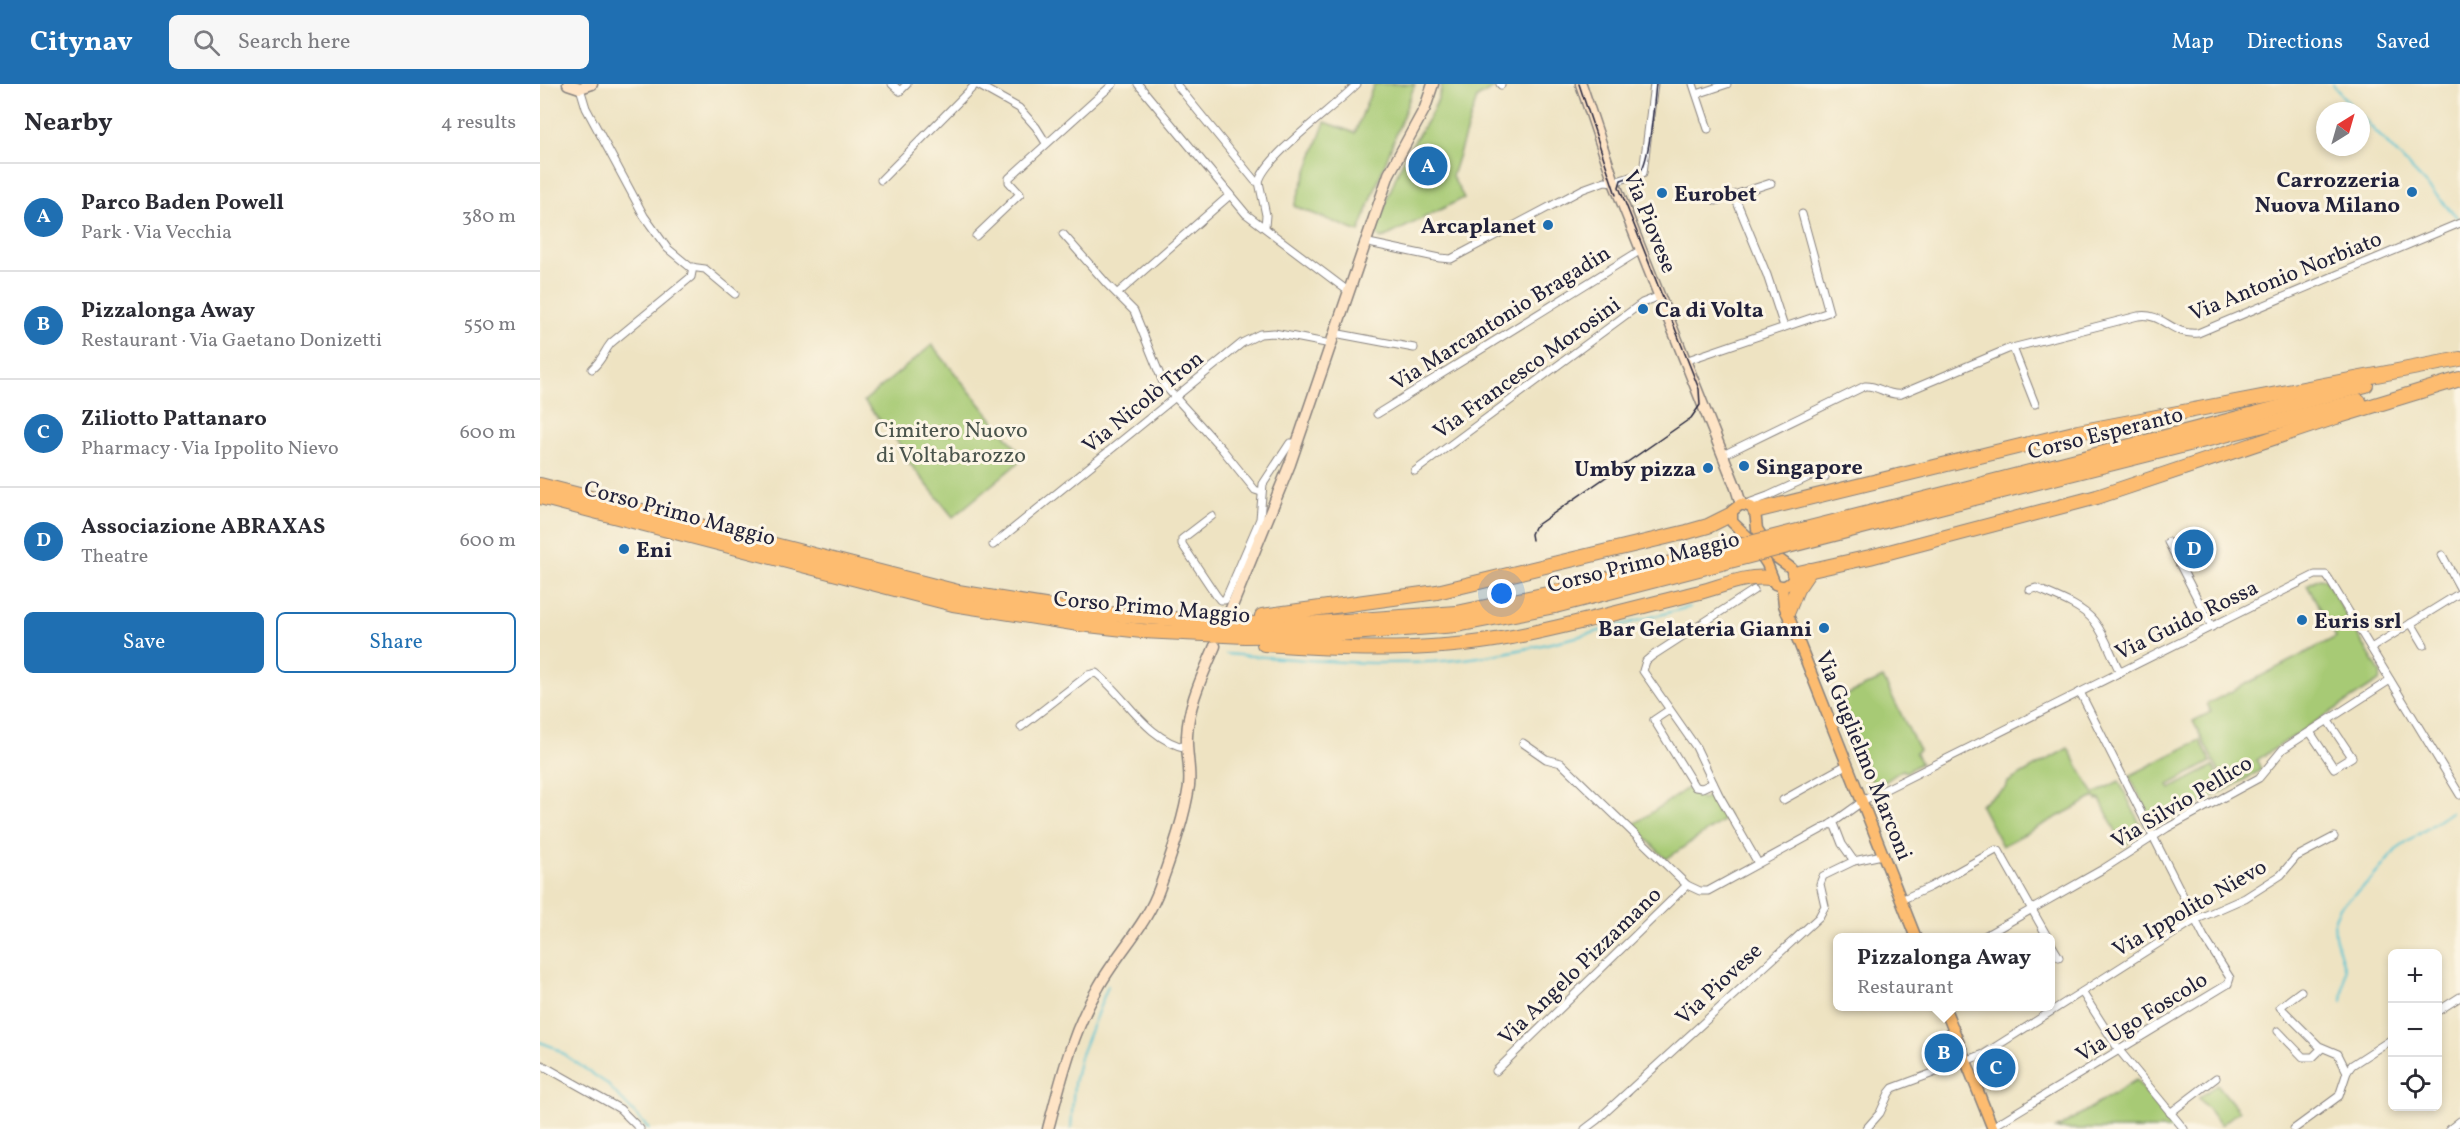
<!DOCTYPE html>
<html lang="en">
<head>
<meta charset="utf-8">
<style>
	:root { --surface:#fff; --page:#f7f7f7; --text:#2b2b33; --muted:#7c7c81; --line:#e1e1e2; --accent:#1f6fb2 }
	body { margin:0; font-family:Vollkorn,serif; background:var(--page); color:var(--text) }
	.controls { position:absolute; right:18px; bottom:18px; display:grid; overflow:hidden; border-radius:9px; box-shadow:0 3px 9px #0003 }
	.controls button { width:54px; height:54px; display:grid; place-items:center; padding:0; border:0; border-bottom:2px solid var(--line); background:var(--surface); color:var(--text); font:30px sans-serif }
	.compass { position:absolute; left:1776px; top:18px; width:54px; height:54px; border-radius:50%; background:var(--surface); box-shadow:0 3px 9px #0003; rotate:37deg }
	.you { position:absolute; left:962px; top:510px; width:21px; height:21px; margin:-15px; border:4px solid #fff; border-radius:50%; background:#1a73e8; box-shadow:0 0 0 9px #1a73e833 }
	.badge { display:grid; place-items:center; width:39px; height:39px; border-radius:50%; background:var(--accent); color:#fff; font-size:20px; font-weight:700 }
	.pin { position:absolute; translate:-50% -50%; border:3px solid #fff; box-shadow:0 2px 6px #0006 }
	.popup { position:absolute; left:1293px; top:849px; width:222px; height:78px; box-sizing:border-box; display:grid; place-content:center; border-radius:9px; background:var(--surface); filter:drop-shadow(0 2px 4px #0005); font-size:20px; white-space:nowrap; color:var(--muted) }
	.popup b { font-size:22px; color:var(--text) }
	.popup::after { content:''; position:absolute; left:50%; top:100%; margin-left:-12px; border:12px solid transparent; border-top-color:var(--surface) }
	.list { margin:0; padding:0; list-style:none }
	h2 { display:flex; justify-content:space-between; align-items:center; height:78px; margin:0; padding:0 24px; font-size:26px }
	h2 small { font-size:20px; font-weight:400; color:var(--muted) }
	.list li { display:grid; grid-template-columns:39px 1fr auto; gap:18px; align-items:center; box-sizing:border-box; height:108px; padding:0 24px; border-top:2px solid var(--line) }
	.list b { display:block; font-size:22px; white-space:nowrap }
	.list p { margin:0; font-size:20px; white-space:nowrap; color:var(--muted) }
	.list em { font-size:20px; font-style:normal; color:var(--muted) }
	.actions { display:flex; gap:12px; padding:18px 24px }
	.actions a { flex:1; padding:14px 0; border:2px solid var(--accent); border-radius:9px; text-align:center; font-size:21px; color:var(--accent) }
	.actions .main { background:var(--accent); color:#fff }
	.icon { flex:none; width:33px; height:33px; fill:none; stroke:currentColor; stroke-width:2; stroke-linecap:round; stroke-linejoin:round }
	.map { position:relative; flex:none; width:1920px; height:1045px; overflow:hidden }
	header { display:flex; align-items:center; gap:36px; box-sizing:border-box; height:84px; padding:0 30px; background:var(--accent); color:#fff }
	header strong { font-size:28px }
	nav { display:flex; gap:33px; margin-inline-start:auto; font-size:21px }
	.search { width:420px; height:54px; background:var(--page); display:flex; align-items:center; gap:15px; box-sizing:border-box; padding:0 21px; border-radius:9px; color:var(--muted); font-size:22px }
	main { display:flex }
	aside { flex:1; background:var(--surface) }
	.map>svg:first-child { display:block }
</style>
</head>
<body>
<header>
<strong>Citynav</strong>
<div class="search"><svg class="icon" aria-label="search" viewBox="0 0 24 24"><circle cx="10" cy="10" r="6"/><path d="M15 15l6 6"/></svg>Search here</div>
<nav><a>Map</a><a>Directions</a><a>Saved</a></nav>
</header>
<main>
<aside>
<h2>Nearby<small>4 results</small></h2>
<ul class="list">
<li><span class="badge">A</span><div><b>Parco Baden Powell</b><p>Park · Via Vecchia</p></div><em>380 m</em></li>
<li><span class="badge">B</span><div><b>Pizzalonga Away</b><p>Restaurant · Via Gaetano Donizetti</p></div><em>550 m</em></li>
<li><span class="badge">C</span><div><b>Ziliotto Pattanaro</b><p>Pharmacy · Via Ippolito Nievo</p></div><em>600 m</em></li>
<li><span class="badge">D</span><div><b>Associazione ABRAXAS</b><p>Theatre</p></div><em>600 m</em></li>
</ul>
<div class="actions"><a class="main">Save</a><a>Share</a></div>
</aside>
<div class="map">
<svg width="1920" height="1045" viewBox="0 0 1920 1045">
	<rect width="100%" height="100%" fill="#fcf5e5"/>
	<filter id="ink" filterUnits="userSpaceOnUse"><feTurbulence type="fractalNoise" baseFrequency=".0167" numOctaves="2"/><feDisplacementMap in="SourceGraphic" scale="12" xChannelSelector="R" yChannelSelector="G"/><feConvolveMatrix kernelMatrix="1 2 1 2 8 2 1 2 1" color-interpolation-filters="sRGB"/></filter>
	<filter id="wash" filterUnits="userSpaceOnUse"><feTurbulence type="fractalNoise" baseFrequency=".008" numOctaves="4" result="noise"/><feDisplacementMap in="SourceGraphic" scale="24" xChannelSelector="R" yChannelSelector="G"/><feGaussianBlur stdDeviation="1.35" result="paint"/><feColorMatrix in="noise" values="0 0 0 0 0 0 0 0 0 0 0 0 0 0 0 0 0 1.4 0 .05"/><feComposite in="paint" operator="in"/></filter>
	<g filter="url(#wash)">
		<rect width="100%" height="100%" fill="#eee3c2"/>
		<g fill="#a7ca74" stroke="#647658" stroke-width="1.5">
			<path d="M 834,0 L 875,0 L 819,148 L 754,122 L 785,38 L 815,49 Z"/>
			<path d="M 902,0 L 956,0 L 957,2 L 937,14 L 912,92 L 924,114 L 841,155 L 835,149 C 845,124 852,98 864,75 C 877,49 897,29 902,0 Z"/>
			<path d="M 392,261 L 484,374 L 413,433 L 358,365 L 361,362 L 324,317 Z"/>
			<path d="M 1779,494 L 1785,495 L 1841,590 L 1839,597 L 1717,676 L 1721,686 L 1688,705 L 1653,637 L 1671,628 L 1667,620 L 1796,553 L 1767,501 Z"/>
			<path d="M 1343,594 L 1379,666 L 1375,669 L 1381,679 L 1366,688 L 1362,686 L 1339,702 L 1334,701 L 1332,697 L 1298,615 Z"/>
			<path d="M 1660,656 L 1671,678 L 1628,701 L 1630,705 L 1673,682 L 1686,706 L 1622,740 L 1613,738 L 1589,692 Z"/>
			<path d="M 1528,664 L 1554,710 L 1579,697 L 1603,746 L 1601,751 L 1583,762 L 1560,715 L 1557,716 L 1555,713 L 1462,762 L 1440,720 L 1466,704 L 1468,698 Z"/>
			<path d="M 1152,701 L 1162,716 L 1172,710 L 1188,733 L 1126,775 L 1093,741 Z"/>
			<path d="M 1596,996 L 1636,1045 L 1516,1045 Z"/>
			<path d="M 1677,1000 L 1699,1027 L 1681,1041 L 1659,1014 Z"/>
		</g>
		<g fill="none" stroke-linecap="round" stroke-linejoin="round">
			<g stroke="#58c3d3" stroke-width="2">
				<path d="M 1792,0 L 1816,27"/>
				<path d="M 1821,32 L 1918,134"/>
				<path d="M 686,570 C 770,576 862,586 946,572 C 1015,561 1083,540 1150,523"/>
				<path d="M 1802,917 L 1805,886 L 1795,852 L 1794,836 L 1800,823 L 1829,798 L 1856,766 L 1911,728"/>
				<path d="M 0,958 L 13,963 L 66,999 L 109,1045"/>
				<path d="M 531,1045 L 534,999 L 540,973 L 568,902"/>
			</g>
		</g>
	</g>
	<g filter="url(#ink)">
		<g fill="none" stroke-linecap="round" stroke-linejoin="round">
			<g stroke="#88827e" stroke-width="9">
				<g id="street">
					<path d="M 352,0 L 360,7 L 367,0"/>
					<path d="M 436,0 L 479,24 L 496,43 L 506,59"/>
					<path d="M 598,0 L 706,130 L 808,207"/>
					<path d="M 636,0 L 715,97 L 719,98 L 726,131 L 725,143"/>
					<path d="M 960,0 L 961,1"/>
					<path d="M 1153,0 L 1168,45"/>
					<path d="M 40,4 L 46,24 L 104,132 L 127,164 L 150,183 L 165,185 L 195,210"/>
					<path d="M 1157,10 L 1187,0"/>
					<path d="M 341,96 L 436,0"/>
					<path d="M 719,98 C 724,73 796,22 817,0"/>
					<path d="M 1231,99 L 1194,111 L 1227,191 L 1244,243"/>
					<path d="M 1176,117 L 1194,111"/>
					<path d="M 523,150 L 567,200 L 594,227 L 624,301 L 682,365 L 715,406 L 721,408"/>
					<path d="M 436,152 L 480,110 L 469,98 L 469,94 L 573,0"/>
					<path d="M 824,158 L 900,174 L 911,175 L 1043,105 L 1065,97 L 1074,98 L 1103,89 L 1114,0"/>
					<path d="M 578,209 L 690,111"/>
					<path d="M 794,249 L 874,264"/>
					<path d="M 1473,264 L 1495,320"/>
					<path d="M 1145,277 L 1289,228 L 1262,130"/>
					<path d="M 52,285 C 63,275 63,269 71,259 L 151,193 L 153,183"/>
					<path d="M 837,330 L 1101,166"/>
					<path d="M 1183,371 L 1325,302 C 1338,301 1347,312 1361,310 L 1468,265 L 1598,232 C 1624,228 1631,252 1658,249 L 1920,139"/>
					<path d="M 875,387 L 1102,219 L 1120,212"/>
					<path d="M 1206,420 L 1228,412 L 1282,387 L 1285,393"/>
					<path d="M 672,432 L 642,455 L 642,460 L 676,511 L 680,516 L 685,516 L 720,435 L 723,400 L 750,359 L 757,359"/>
					<path d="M 1628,458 L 1672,543"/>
					<path d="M 453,461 L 702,259 L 720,250 L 734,249 L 791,260"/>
					<path d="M 1902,471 L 1920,504"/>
					<path d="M 1214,506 L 1112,572 L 1106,577 L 1103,587 L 1156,663 L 1179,711 L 1218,779"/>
					<path d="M 1490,506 L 1496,504 C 1514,512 1541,521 1554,537 C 1566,552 1571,571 1580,588"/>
					<path d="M 1871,539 L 1884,561"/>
					<path d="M 1831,564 L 1920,509"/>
					<path d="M 1129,626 L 1114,636 L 1155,703 L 1162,704 L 1173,699"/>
					<path d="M 481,643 L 548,591 L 556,589 C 586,612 606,656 647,664"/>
					<path d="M 1770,648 L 1794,684 L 1812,673 L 1788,637"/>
					<path d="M 983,659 L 1006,675 L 1021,679 L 1147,801"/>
					<path d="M 1243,716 L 1306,681"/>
					<path d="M 1291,740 L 1295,742 L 1302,760 L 1314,777"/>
					<path d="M 1361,816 L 1390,803 L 1456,766 L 1459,767 L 1508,854"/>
					<path d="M 1441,854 L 1563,785 L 1627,744 L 1719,694 L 1743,665 L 1850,596"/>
					<path d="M 1510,858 L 1519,873"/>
					<path d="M 1761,907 L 1740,923 L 1779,962 L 1798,970 L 1807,988"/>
					<path d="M 1542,908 L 1579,966 L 1644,1045"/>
					<path d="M 1898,927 L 1920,913"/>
					<path d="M 1738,947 L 1763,973 L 1773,973 L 1782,964"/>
					<path d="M 0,980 L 80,1025 L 100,1045"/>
					<path d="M 956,987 L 1147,801 L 1160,807 L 1168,807 L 1291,740 L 1326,715 L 1775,491 L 1786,491 L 1789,495 L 1920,711"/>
					<path d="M 1630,1029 L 1676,994"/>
					<path d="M 1452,1043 L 1688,900 L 1690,894 L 1664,853 L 1540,608"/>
					<path d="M 1045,1045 L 1057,1036 L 1279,833 L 1285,822 L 1280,800 L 1283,792 L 1314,777 L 1342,771"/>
					<path d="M 1326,1045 L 1340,1029 L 1349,1009 L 1353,1004 L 1444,970 L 1655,836 L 1705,814 L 1741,791 L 1756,773 L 1794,753"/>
					<path d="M 1754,1045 L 1799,1012 L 1807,988 L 1812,981 L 1852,955"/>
					<path d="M 1910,1045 L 1920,1037"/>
				</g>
			</g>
			<g stroke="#88827e" stroke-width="13">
				<g id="secondary">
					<path d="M 28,0 L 40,4 L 52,0"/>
					<path d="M 1041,0 L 1074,98 L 1196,404 L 1201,420"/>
					<path d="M 688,532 L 750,380 L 849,90 L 885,24 L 893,0"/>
					<path d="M 508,1045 C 521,996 532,948 558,904 C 577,869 607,841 620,803 C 631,771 644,736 649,702 C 651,686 646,669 647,652 C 648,620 663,591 675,562"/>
				</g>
			</g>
			<g stroke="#88827e" stroke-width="13">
				<g id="primary">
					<path d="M 1201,420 L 1211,423 L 1215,427 L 1217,445 L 1232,468 L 1236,473 L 1251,484 L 1254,494 C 1249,502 1243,504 1235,500 L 1227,480 L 1211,456 L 1192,438 L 1192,427 Z"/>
					<path d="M 1242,503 L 1244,521 L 1376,854"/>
					<path d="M 1404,922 L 1453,1045"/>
				</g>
			</g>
			<g stroke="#88827e" stroke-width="16">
				<g id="highway">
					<path d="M 0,401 L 418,508 L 542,528 L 700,540 L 777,539 L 917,529 L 1012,509"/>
					<path d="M 1416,407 L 1826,301"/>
					<path d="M 0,413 L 413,520 L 539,540 L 602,547 L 705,552 L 785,551 L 917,541 L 1015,522"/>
					<path d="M 1419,418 L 1819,317"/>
					<path d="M 1215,427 L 1538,348 L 1920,275"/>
					<path d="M 1254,490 L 1330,473 L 1557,413 L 1796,333 L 1920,295"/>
					<path d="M 1248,527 L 1257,505 L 1270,486"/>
					<path d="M 722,532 L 897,508 L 1147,448 L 1168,442 L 1190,431"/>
					<path d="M 724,560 C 812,566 900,569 987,550 C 1045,538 1102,522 1160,508 C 1183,502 1206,491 1230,494"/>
				</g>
			</g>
			<use href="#street" stroke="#fff" stroke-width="7"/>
			<use href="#secondary" stroke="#fee4c6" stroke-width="10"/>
			<use href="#primary" stroke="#fdbc70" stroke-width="10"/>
			<use href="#highway" stroke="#fdbc70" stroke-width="14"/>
			<g stroke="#22223b" stroke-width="1.5">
				<path d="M 1039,0 L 1076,111"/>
				<path d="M 992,456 L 991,450 L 994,443 L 1151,334 L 1160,321 L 1159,305 L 1079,103 L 1081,96 C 1086,94 1094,92 1099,89 C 1110,80 1114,16 1116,0"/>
			</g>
			<g stroke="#88827e" stroke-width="16" stroke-linecap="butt">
				<g id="highway-bridge">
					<path d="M 1012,509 L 1416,407"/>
					<path d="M 1015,522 L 1419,418"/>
				</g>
			</g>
			<use href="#highway-bridge" stroke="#fdbc70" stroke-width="14"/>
		</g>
	</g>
	<g fill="#1f6fb2" stroke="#fcf5e5" stroke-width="2">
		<circle cx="1872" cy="108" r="6"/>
		<circle cx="1122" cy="109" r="6"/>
		<circle cx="1008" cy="141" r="6"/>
		<circle cx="1103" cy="225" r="6"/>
		<circle cx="1204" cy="382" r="6"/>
		<circle cx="1168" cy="384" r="6"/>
		<circle cx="84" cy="465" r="6"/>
		<circle cx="1762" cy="536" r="6"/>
		<circle cx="1284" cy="544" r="6"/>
	</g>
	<g text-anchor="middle" stroke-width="6" stroke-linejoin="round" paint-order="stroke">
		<g font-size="22" font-weight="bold" fill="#22223b" stroke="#fcf5e5" text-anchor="start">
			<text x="1860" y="103" text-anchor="end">Carrozzeria<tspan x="1860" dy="25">Nuova Milano</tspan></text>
			<text x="1134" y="117">Eurobet</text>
			<text x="996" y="149" text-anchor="end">Arcaplanet</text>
			<text x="1115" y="233">Ca di Volta</text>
			<text x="1216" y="390">Singapore</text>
			<text x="1156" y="392" text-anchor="end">Umby pizza</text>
			<text x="96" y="473">Eni</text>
			<text x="1774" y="544">Euris srl</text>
			<text x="1272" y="552" text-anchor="end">Bar Gelateria Gianni</text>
		</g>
		<g font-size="22" fill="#22223b" stroke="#fcf5e5">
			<text transform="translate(1111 137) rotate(68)" y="8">Via Piovese</text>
			<text transform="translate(1745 191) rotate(-22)" y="8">Via Antonio Norbiato</text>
			<text transform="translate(960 233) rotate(-32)" y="8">Via Marcantonio Bragadin</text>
			<text transform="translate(986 283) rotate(-36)" y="8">Via Francesco Morosini</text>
			<text transform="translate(602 317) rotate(-39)" y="8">Via Nicolò Tron</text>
			<text transform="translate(1565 348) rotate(-14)" y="8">Corso Esperanto</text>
			<text transform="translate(140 428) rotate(15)" y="8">Corso Primo Maggio</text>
			<text transform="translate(1103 477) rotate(-14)" y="8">Corso Primo Maggio</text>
			<text transform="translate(612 522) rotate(5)" y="8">Corso Primo Maggio</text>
			<text transform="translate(1646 535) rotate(-26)" y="8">Via Guido Rossa</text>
			<text transform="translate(1325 671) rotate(68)" y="8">Via Guglielmo Marconi</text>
			<text transform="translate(1641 717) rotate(-31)" y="8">Via Silvio Pellico</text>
			<text transform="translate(1649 823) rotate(-30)" y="8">Via Ippolito Nievo</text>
			<text transform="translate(1039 881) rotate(-44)" y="8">Via Angelo Pizzamano</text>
			<text transform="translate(1178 899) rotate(-43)" y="8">Via Piovese</text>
			<text transform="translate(1601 932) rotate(-32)" y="8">Via Ugo Foscolo</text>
		</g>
		<g font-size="22" fill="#4a544c" stroke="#fcf5e5">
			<text x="411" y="353">Cimitero Nuovo<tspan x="411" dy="25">di Voltabarozzo</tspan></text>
		</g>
	</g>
</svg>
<div class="controls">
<button>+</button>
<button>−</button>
<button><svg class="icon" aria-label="locate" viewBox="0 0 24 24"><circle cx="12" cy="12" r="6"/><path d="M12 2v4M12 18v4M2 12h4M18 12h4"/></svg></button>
</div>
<svg class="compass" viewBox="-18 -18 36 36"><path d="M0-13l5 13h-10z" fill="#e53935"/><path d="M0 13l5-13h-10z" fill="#7c7c81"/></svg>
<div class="you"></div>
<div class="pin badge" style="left:888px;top:82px">A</div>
<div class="pin badge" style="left:1404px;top:969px">B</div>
<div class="popup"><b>Pizzalonga Away</b>Restaurant</div>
<div class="pin badge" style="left:1456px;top:984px">C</div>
<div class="pin badge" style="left:1654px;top:465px">D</div>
</div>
</main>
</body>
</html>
